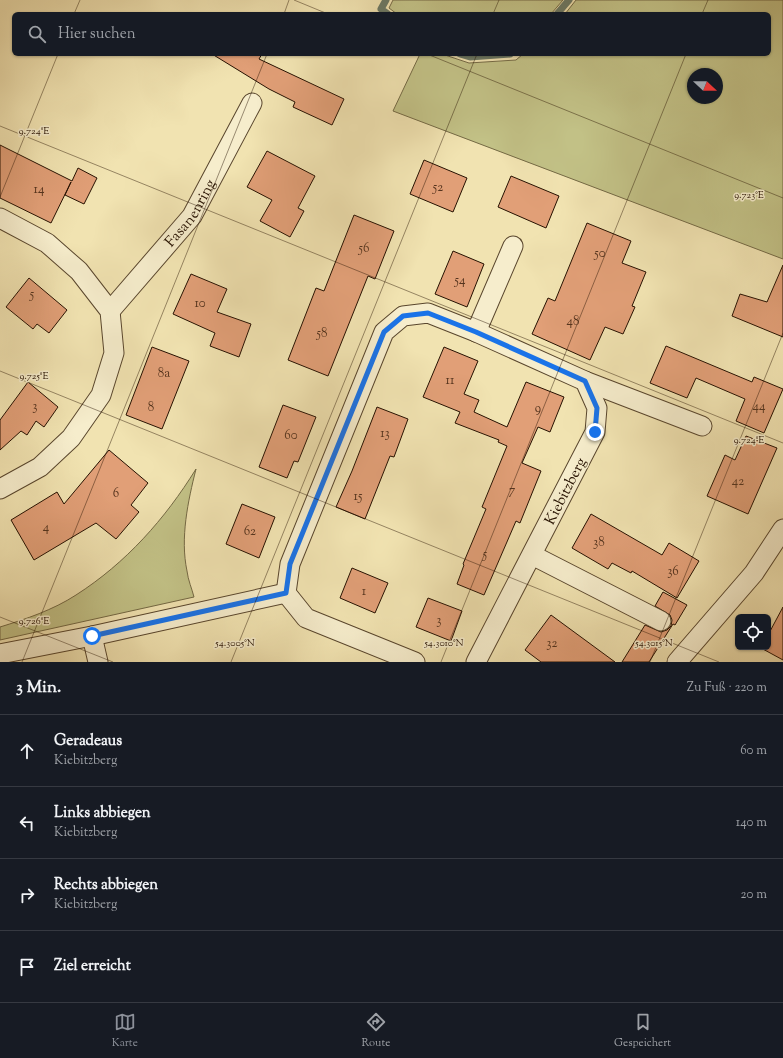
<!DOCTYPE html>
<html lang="de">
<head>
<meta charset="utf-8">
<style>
	:root { --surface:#171b24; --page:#242831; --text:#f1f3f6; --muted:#9ea1a6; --line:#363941; --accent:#8c9099 }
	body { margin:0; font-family:"Sorts Mill Goudy",serif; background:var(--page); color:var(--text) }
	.controls { position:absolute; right:12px; bottom:12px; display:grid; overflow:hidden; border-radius:6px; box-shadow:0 1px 3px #0004 }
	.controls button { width:36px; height:36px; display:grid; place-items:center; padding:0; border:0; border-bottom:1px solid var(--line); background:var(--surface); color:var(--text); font:20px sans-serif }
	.compass { position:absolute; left:687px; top:68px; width:36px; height:36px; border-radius:50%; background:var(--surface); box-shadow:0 1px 3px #0004; rotate:112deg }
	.stop { position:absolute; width:12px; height:12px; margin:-9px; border:3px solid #1a73e8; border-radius:50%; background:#fff }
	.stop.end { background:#1a73e8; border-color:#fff; box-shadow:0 1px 4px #0008 }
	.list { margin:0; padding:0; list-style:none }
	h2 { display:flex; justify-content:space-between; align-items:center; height:52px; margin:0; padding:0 16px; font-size:17px }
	h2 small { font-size:13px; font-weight:400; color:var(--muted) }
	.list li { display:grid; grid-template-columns:26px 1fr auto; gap:12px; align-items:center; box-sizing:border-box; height:72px; padding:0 16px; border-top:1px solid var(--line) }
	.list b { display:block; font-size:15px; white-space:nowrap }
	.list p { margin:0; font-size:13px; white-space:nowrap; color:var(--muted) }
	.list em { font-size:13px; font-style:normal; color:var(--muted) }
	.icon { flex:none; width:22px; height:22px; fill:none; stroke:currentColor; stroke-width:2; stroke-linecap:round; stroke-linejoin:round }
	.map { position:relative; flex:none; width:783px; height:662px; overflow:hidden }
	.search { position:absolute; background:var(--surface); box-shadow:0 1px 3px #0004; left:12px; right:12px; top:12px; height:44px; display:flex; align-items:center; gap:10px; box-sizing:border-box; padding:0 14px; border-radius:6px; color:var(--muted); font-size:15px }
	.sheet { height:340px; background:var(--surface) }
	nav { display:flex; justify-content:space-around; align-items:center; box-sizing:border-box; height:56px; border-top:1px solid var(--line); background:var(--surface); font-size:11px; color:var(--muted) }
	nav a { display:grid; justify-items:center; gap:2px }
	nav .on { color:var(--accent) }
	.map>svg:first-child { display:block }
</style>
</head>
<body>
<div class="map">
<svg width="783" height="662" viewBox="0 0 783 662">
	<rect width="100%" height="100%" fill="#f1e3b1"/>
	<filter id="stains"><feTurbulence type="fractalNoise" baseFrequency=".005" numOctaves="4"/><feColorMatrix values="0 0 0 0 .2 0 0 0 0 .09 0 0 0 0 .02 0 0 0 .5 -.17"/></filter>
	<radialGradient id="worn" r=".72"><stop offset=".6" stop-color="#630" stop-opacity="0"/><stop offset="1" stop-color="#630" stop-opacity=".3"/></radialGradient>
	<g fill="#c2c186" stroke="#746944" fill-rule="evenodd">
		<path d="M 393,0 L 563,0 L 551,14 L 397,14 L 389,8 Z"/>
		<path d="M 576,0 L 783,0 L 783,259 L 393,111 L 420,54 L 442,54 L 469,63 L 516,60 L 523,54 L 769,54 L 769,14 L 565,14 ZM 693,74 L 717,74 L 717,98 L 693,98 Z"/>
		<path d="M 196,469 C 188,501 180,538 187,571 C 188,580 192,589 194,597 L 0,640 L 0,627 C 26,619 53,610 76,595 C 126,563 165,519 196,469 Z"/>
	</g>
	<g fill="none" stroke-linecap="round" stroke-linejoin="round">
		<g stroke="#6c7965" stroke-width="7">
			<path d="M 386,0 L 381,9 L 388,14"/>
			<path d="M 557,14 L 569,0"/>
			<path d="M 460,54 L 470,57 L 510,54"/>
		</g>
	</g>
	<g fill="#e19f77" stroke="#261101">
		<path d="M 212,54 L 262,54 L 259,59 L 344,99 L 332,125 L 293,107 L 295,102 L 269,89 Z"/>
		<path d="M 0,145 L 72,181 L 78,168 L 97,178 L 84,204 L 65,195 L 71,182 L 51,223 L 0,198 Z"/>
		<path d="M 267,151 L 315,176 L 298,208 L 304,211 L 290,237 L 260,221 L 272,200 L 247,187 Z"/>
		<path d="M 424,160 L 467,178 L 453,212 L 410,194 Z"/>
		<path d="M 511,176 L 559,196 L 546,228 L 498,207 Z"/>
		<path d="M 354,215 L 394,231 L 375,279 L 368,276 L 328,376 L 288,360 L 316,288 L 324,291 Z"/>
		<path d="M 587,223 L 631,241 L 622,263 L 646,272 L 632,306 L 635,307 L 623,334 L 605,327 L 590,360 L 532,334 L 548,298 L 555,301 Z"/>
		<path d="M 453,251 L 484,264 L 467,307 L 435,294 Z"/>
		<path d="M 783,265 L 783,337 L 732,316 L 740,294 L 767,302 Z"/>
		<path d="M 191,274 L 227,289 L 217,312 L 251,324 L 239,357 L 210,346 L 215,333 L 173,314 Z"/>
		<path d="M 29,278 L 67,310 L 49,333 L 37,324 L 33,329 L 6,307 Z"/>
		<path d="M 666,346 L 752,382 L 754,377 L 783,389 L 764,433 L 736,421 L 745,399 L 696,378 L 687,398 L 650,383 Z"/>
		<path d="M 152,347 L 189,361 L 162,429 L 126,415 Z"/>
		<path d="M 444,347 L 478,361 L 464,394 L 479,400 L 474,412 L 507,427 L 526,382 L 564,397 L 550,432 L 538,427 L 522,463 L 541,471 L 520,523 L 516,521 L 484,595 L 457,584 L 464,565 L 463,564 L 486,509 L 482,507 L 507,446 L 498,442 L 499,440 L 455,423 L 460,412 L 423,397 Z"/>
		<path d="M 28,382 L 58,407 L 44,427 L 36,421 L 27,435 L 21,431 L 0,450 L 0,420 Z"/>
		<path d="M 283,405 L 316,417 L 298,462 L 294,461 L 287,478 L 259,467 Z"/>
		<path d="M 377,407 L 408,419 L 394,457 L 390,456 L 365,519 L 336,507 L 352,471 Z"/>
		<path d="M 746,436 L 777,448 L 748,514 L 707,496 L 725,455 L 735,460 Z"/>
		<path d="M 109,450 L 148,483 L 131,505 L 139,512 L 116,539 L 96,523 L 34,560 L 11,520 L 57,492 L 64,504 Z"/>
		<path d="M 242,504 L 275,517 L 259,558 L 226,544 Z"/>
		<path d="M 591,514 L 662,555 L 669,543 L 699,561 L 677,598 L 632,571 L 631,573 L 612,563 L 608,569 L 572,548 Z"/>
		<path d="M 352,568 L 388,583 L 375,613 L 340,598 Z"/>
		<path d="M 663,592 L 687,605 L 675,625 L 673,624 L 649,662 L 622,662 L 645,625 L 661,632 L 667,630 L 671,626 L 672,620 L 670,615 L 655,606 Z"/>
		<path d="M 428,598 L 462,611 L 451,641 L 416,627 Z"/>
		<path d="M 783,607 L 783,660 L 761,648 L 768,647 L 768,635 Z"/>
		<path d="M 551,615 L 615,662 L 541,662 L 525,650 Z"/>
	</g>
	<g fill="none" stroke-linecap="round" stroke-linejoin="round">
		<g stroke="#59462d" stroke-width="21">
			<g id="street">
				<path d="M 0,218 L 47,243 L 79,271 L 110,311 L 114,353 L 101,395 L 71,438 L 40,467 L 0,489"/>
				<path id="s1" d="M 110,311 L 192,216 L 252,103"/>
				<path d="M 476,332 L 513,246"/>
				<path d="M 585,381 L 702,426"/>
				<path d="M 532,555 L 661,621"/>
				<path d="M 92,636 L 98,662"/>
				<path d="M 0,654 L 92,636 L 286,593"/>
				<path d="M 415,662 L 306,618 L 286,593 L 290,564 L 384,332 L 403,316 L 428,313 L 476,332 L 585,381 L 597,408 L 595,432 L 476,662"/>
				<path d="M 677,662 L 754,573 L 783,529"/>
			</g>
		</g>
		<use href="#street" stroke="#f6edcc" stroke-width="19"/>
	</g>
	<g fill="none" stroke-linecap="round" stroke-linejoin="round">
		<path stroke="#1a73e8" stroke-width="5" d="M 92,636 L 286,593 L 290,564 L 384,332 L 403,316 L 428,313 L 476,332 L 585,381 L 597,408 L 595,432"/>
	</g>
	<path fill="none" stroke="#261101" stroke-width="1" stroke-opacity="0.45" d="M 294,0 L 328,14M 74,14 L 80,0M 284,14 L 289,0M 493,14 L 499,0M 702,14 L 708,0M 427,54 L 783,198M 0,126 L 783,443M 0,197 L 58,54M 0,371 L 719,662M 0,617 L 113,662M 22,662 L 267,54M 231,662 L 477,54M 441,662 L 686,54M 650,662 L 783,333"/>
	<g text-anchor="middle" stroke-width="3" stroke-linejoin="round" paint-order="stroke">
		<g font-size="13" fill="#55341e">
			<text x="438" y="191">52</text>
			<text x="39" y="193">14</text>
			<text x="364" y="252">56</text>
			<text x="600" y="257">50</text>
			<text x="460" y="284">54</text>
			<text x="32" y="298">5</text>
			<text x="200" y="307">10</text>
			<text x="573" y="325">48</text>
			<text x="322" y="337">58</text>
			<text x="164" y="377">8a</text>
			<text x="450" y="384">11</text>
			<text x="35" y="410">3</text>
			<text x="759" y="410">44</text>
			<text x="151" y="411">8</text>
			<text x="538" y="412">9</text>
			<text x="385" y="437">13</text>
			<text x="291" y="439">60</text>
			<text x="738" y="485">42</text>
			<text x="512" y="494">7</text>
			<text x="116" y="497">6</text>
			<text x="358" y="500">15</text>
			<text x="46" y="531">4</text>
			<text x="250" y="535">62</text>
			<text x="599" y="546">38</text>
			<text x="485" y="558">5</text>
			<text x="673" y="575">36</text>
			<text x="364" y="595">1</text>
			<text x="439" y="624">3</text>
			<text x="552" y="647">32</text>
		</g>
		<g font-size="15" fill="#261101" stroke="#f6edcc">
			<text dy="5" stroke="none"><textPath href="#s1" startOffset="127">Fasanenring</textPath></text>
			<text transform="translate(565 491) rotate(-63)" y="5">Kiebitzberg</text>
		</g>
	</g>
	<g font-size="10" text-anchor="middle" fill="#261101" stroke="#f6edcc" stroke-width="3" stroke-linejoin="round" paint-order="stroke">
		<text x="34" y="134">9.724°E</text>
		<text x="749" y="198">9.723°E</text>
		<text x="34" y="379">9.725°E</text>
		<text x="749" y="443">9.724°E</text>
		<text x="34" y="624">9.726°E</text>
		<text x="235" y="646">54.3005°N</text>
		<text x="444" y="646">54.3010°N</text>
		<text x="654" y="646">54.3015°N</text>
	</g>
	<rect width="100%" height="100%" filter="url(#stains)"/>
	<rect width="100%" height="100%" fill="url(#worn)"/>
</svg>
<div class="controls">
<button><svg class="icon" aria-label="locate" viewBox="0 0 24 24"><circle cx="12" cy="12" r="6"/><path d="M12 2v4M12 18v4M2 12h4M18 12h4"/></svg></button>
</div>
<svg class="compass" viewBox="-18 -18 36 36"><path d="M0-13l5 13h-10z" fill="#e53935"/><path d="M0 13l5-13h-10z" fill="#9ea1a6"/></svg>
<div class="stop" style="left:92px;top:636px"></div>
<div class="stop end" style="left:595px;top:432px"></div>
<div class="search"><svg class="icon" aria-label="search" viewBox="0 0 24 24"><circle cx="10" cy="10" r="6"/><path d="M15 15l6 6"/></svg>Hier suchen</div>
</div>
<section class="sheet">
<h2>3 Min.<small>Zu Fuß · 220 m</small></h2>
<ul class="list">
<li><svg class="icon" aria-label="ahead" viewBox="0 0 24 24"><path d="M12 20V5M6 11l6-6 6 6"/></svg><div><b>Geradeaus</b><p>Kiebitzberg</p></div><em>60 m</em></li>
<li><svg class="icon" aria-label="left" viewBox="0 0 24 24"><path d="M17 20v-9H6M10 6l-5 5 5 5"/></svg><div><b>Links abbiegen</b><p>Kiebitzberg</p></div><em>140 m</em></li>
<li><svg class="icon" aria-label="right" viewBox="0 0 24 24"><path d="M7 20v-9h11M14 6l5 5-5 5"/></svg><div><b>Rechts abbiegen</b><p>Kiebitzberg</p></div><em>20 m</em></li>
<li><svg class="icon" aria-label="arrive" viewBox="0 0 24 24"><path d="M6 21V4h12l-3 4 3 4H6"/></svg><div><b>Ziel erreicht</b></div></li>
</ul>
</section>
<nav>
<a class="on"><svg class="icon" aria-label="map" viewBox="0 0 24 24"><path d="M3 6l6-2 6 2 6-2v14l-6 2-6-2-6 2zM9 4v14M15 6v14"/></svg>Karte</a>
<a><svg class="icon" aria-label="directions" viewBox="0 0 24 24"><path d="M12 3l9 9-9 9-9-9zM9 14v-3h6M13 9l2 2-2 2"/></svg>Route</a>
<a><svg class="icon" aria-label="saved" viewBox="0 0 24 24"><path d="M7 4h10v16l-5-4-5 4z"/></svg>Gespeichert</a>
</nav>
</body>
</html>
